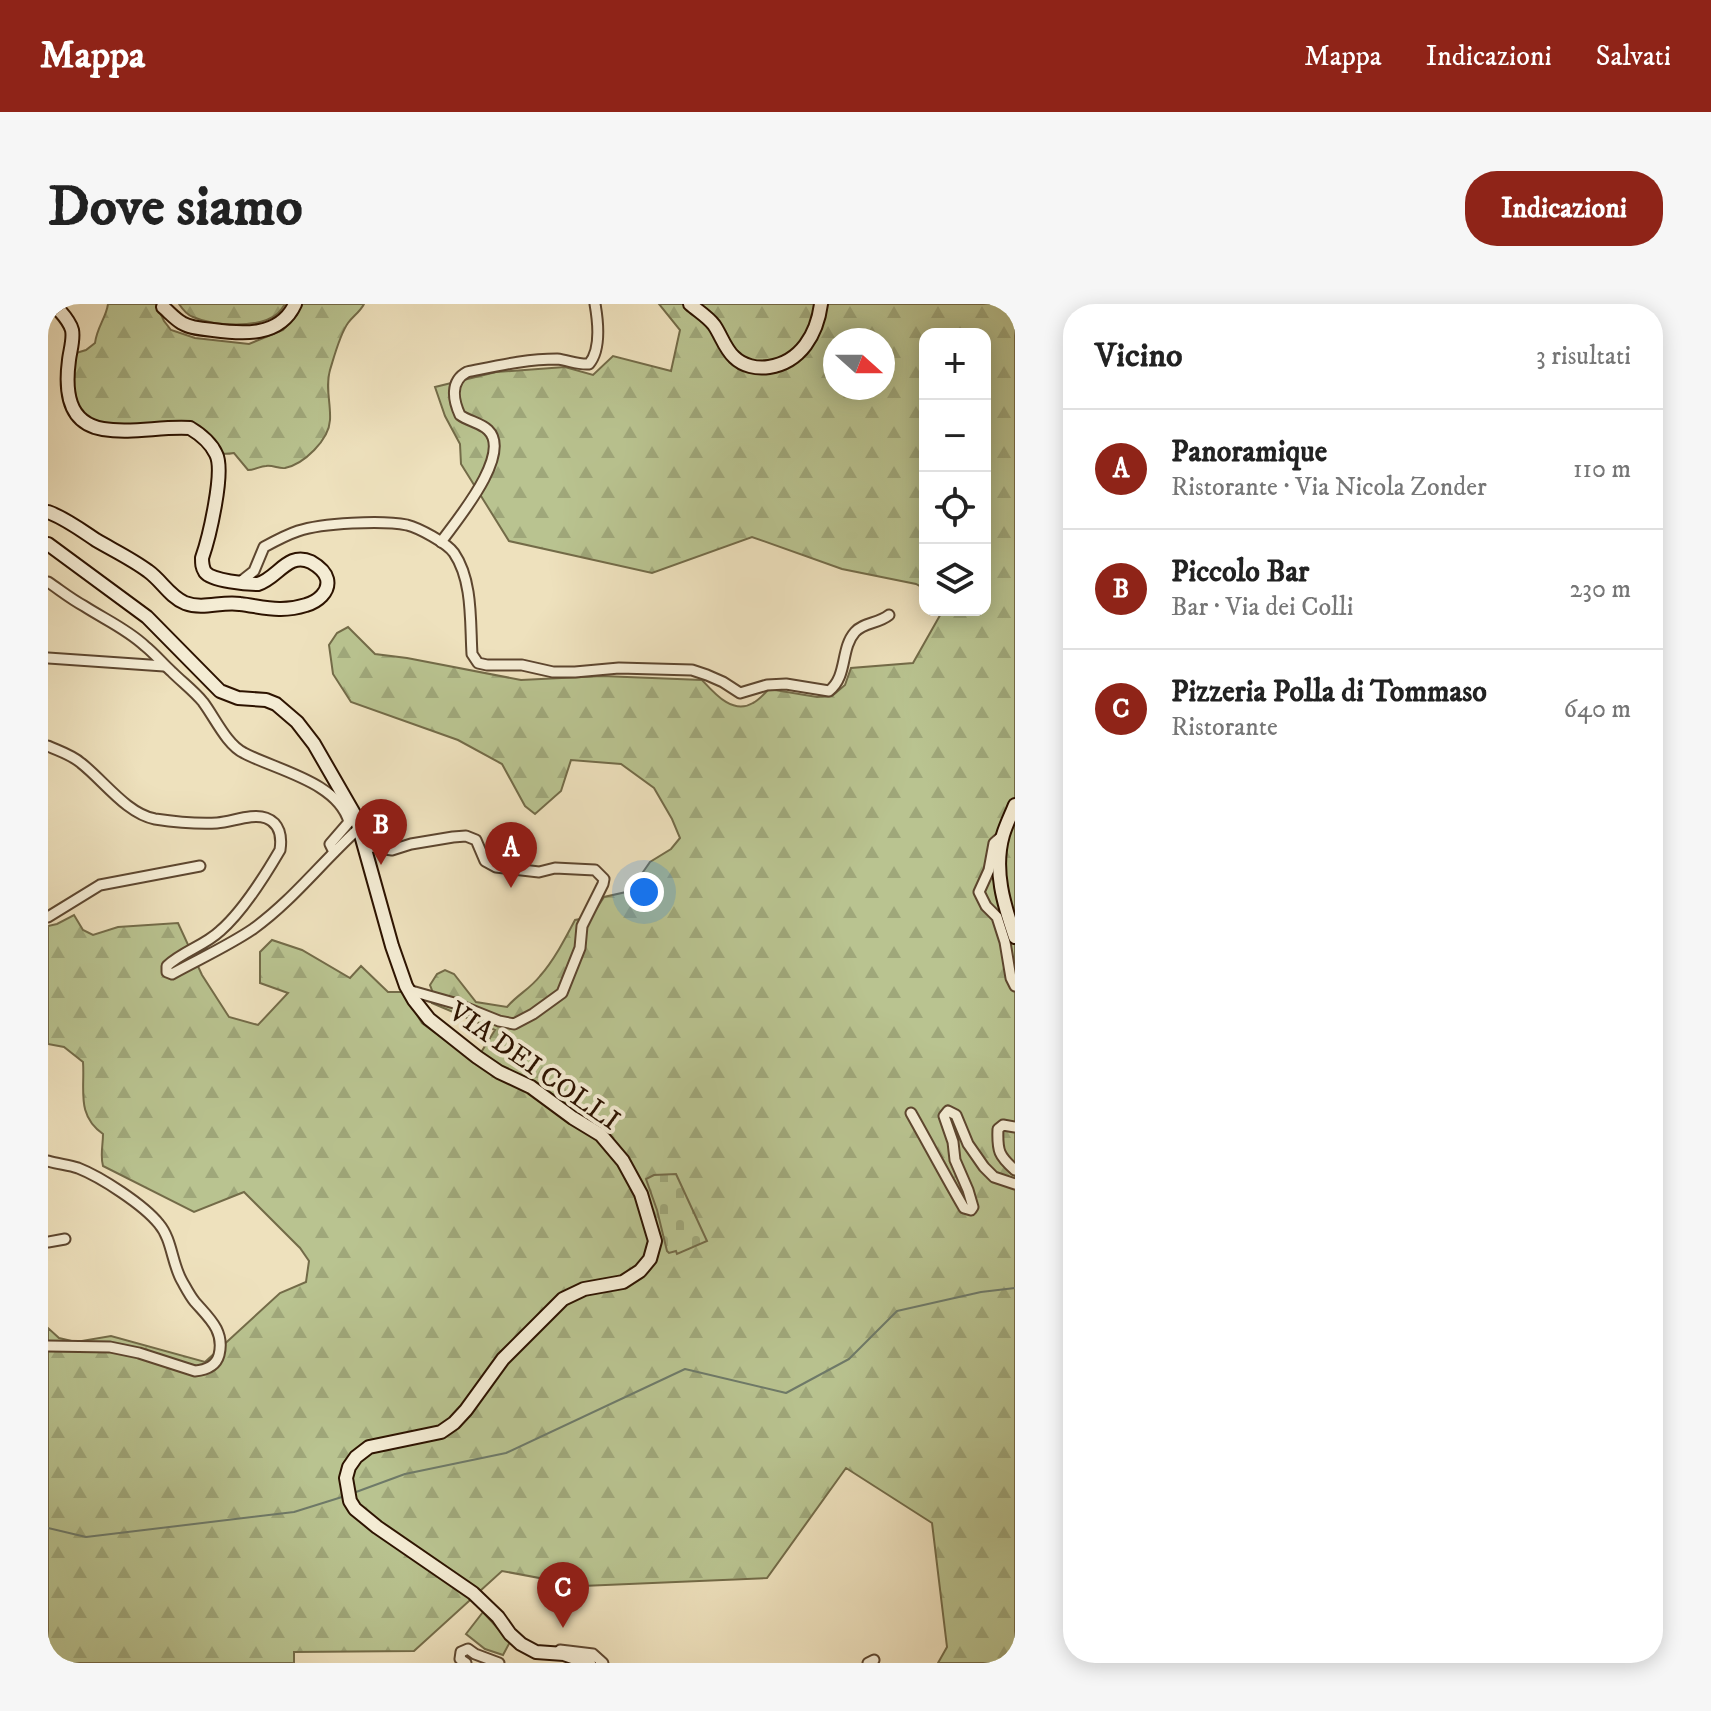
<!DOCTYPE html>
<html lang="it">
<head>
<meta charset="utf-8">
<style>
	:root { --surface:#fff; --page:#f6f6f6; --text:#222; --muted:#767676; --line:#e0e0e0; --accent:#8f2418 }
	body { margin:0; font-family:"IM FELL DW Pica",serif; background:var(--page); color:var(--text) }
	.controls { position:absolute; right:24px; top:24px; display:grid; overflow:hidden; border-radius:16px; box-shadow:0 4px 20px #0003 }
	.controls button { width:72px; height:72px; display:grid; place-items:center; padding:0; border:0; border-bottom:2px solid var(--line); background:var(--surface); color:var(--text); font:40px sans-serif }
	.compass { position:absolute; left:775px; top:24px; width:72px; height:72px; border-radius:50%; background:var(--surface); box-shadow:0 4px 20px #0003; rotate:111deg }
	.you { position:absolute; left:596px; top:588px; width:28px; height:28px; margin:-20px; border:6px solid #fff; border-radius:50%; background:#1a73e8; box-shadow:0 0 0 12px #1a73e833 }
	.badge { display:grid; place-items:center; width:52px; height:52px; border-radius:50%; background:var(--accent); color:#fff; font-size:26px; font-weight:700 }
	.pin { position:absolute; translate:-50% -66px; filter:drop-shadow(0 2px 4px #0008) }
	.pin::after { content:''; position:absolute; top:42px; width:28px; height:24px; background:inherit; clip-path:polygon(0 0,100% 0,50% 100%) }
	.list { margin:0; padding:0; list-style:none }
	h2 { display:flex; justify-content:space-between; align-items:center; height:104px; margin:0; padding:0 32px; font-size:34px }
	h2 small { font-size:26px; font-weight:400; color:var(--muted) }
	.list li { display:grid; grid-template-columns:52px 1fr auto; gap:24px; align-items:center; box-sizing:border-box; height:120px; padding:0 32px; border-top:2px solid var(--line) }
	.list b { display:block; font-size:30px; white-space:nowrap }
	.list p { margin:0; font-size:26px; white-space:nowrap; color:var(--muted) }
	.list em { font-size:26px; font-style:normal; color:var(--muted) }
	.icon { flex:none; width:44px; height:44px; fill:none; stroke:currentColor; stroke-width:2; stroke-linecap:round; stroke-linejoin:round }
	.map { position:relative; flex:none; width:967px; height:1359px; overflow:hidden; border-radius:32px }
	header { display:flex; align-items:center; gap:48px; box-sizing:border-box; height:112px; padding:0 40px; background:var(--accent); color:#fff }
	header strong { font-size:38px }
	nav { display:flex; gap:44px; margin-inline-start:auto; font-size:28px }
	.intro { display:flex; align-items:center; justify-content:space-between; box-sizing:border-box; height:192px; padding:0 48px }
	h1 { margin:0; font-size:56px }
	.button { padding:20px 36px; border-radius:32px; background:var(--accent); color:#fff; font-size:28px; font-weight:700 }
	main { display:flex; gap:48px; padding:0 48px }
	aside { flex:1; background:var(--surface); border-radius:32px; box-shadow:0 4px 20px #0003 }
	.map>svg:first-child { display:block }
</style>
</head>
<body>
<header>
<strong>Mappa</strong>
<nav><a>Mappa</a><a>Indicazioni</a><a>Salvati</a></nav>
</header>
<div class="intro"><h1>Dove siamo</h1><a class="button">Indicazioni</a></div>
<main>
<div class="map">
<svg width="967" height="1359" viewBox="0 0 967 1359">
	<defs>
		<pattern id="forest-firs" width="22" height="20" patternUnits="userSpaceOnUse" patternTransform="scale(2)"><rect width="22" height="20" fill="#b9c390"/><path d="M5 1l3.5 6h-7zM16 11l3.5 6h-7z" fill="#9fa77a"/></pattern>
		<pattern id="cemetery-stones" width="16" height="16" patternUnits="userSpaceOnUse" patternTransform="scale(2)"><rect width="16" height="16" fill="#b9c390"/><path d="M2 7V4a2 2 0 0 1 4 0v3zM10 15v-3a2 2 0 0 1 4 0v3z" fill="#9fa77a"/></pattern>
	</defs>
	<rect width="100%" height="100%" fill="#eee1bd"/>
	<filter id="stains"><feTurbulence type="fractalNoise" baseFrequency=".0025" numOctaves="4"/><feColorMatrix values="0 0 0 0 .2 0 0 0 0 .09 0 0 0 0 .02 0 0 0 .5 -.17"/></filter>
	<radialGradient id="worn" r=".72"><stop offset=".6" stop-color="#630" stop-opacity="0"/><stop offset="1" stop-color="#630" stop-opacity=".3"/></radialGradient>
	<g fill="url(#forest-firs)" stroke="#736b48" stroke-width="2" fill-rule="evenodd">
		<path d="M 60,0 L 113,0 L 110,4 L 116,17 L 123,26 L 147,34 L 201,40 L 235,26 L 249,11 L 253,0 L 316,0 C 312,8 305,12 300,19 C 292,30 286,53 282,66 C 277,83 283,99 282,116 C 281,136 256,160 237,164 C 231,165 225,161 218,162 C 212,162 207,166 200,166 L 186,149 C 163,153 160,143 145,127 L 52,122 L 31,106 L 23,78 L 28,49 L 38,46 L 47,39 C 49,23 58,14 60,0 Z"/>
		<path d="M 131,0 L 237,0 C 235,3 232,8 229,10 C 211,25 165,22 145,13 C 139,11 135,6 131,0 Z"/>
		<path d="M 611,0 L 967,0 L 967,1359 L 890,1359 L 899,1343 L 884,1219 L 798,1164 L 719,1274 L 534,1282 L 454,1267 L 366,1347 L 246,1348 L 246,1359 L 0,1359 L 0,1024 L 11,1034 L 28,1038 L 63,1032 L 157,1058 L 232,989 L 258,978 L 261,957 L 252,944 L 196,888 L 146,908 L 55,862 C 52,851 55,842 55,830 C 28,811 37,786 35,758 L 16,743 L 0,740 L 0,622 L 9,620 L 26,611 L 35,626 L 45,631 L 70,623 L 130,619 L 154,671 L 181,713 L 210,721 L 240,689 L 212,679 L 212,648 L 224,636 L 254,646 L 302,674 L 313,662 L 340,688 L 355,688 L 374,719 L 427,758 L 447,726 L 384,699 L 385,689 L 382,681 L 389,670 L 397,666 L 406,670 L 428,698 L 459,703 C 469,691 482,685 492,672 C 506,656 517,635 527,616 L 543,613 L 556,593 L 578,588 L 593,571 L 602,558 L 623,545 L 632,534 L 624,515 L 606,484 L 573,460 L 523,456 L 513,487 L 487,510 L 477,502 L 454,460 L 410,436 L 303,398 L 285,370 L 281,341 L 289,329 L 300,323 L 327,350 L 359,354 L 473,376 L 554,372 L 654,376 C 667,390 685,411 705,399 C 711,396 716,390 721,385 L 769,393 L 784,392 L 797,381 L 803,364 L 865,359 L 895,306 L 937,306 L 937,30 L 877,30 L 877,285 L 868,280 L 794,265 L 704,233 L 604,269 L 461,237 L 413,160 L 412,140 L 397,112 L 387,83 L 448,68 L 517,63 L 545,71 L 565,52 L 623,67 L 632,26 ZM 787,36 L 835,36 L 835,84 L 787,84 Z"/>
	</g>
	<path fill="url(#cemetery-stones)" stroke="#736b48" stroke-width="2" d="M 628,870 L 659,937 L 629,950 L 628,947 L 621,949 L 619,947 L 609,906 L 598,875 L 606,871 Z"/>
	<path fill="#b9c390" stroke="#736b48" stroke-width="2" d="M 435,1308 L 462,1338 L 455,1351 L 437,1345 L 418,1330 Z"/>
	<g fill="none" stroke-linecap="round" stroke-linejoin="round">
		<g stroke="#6e7a69" stroke-width="2">
			<path d="M 308,1188 L 357,1170 L 458,1149 L 637,1065 L 738,1089 L 801,1055 L 849,1007 L 933,988 L 967,984"/>
			<path d="M 0,1224 L 38,1233 L 246,1208 L 294,1193"/>
		</g>
		<g stroke="#5d462f" stroke-width="13">
			<g id="street">
				<path d="M 393,238 C 408,217 465,150 440,126 C 433,119 420,117 412,111 C 405,96 402,77 419,68 C 449,62 478,55 509,55 C 520,56 530,61 541,60 C 553,46 550,17 547,0"/>
				<path d="M 0,278 C 12,286 23,295 36,302 C 56,315 79,325 97,342 C 107,350 115,360 124,368 C 134,378 146,387 155,398 C 167,414 179,441 196,449 C 228,466 290,478 301,518 L 282,540 L 286,548"/>
				<path d="M 192,278 L 206,267 L 216,243 C 227,237 238,231 250,227 C 274,219 334,216 359,221 C 371,224 399,239 406,249 C 425,277 422,318 424,350 L 430,359 L 439,361 L 474,361 L 505,368 L 527,368 L 571,364 L 644,366 L 659,371 L 675,378 L 692,389 L 719,381 L 738,380 L 781,387 C 800,372 792,345 807,328 C 816,318 830,320 841,311"/>
				<path d="M 0,354 L 116,362"/>
				<path d="M 0,442 C 11,447 24,451 33,459 C 55,476 79,510 107,515 C 127,518 149,520 169,519 C 184,518 204,509 218,514 C 232,519 234,533 232,546 C 218,570 193,609 172,627 C 156,642 135,647 119,662 L 119,668 L 124,670 C 151,655 180,642 205,625 C 244,597 273,559 308,527 L 312,526"/>
				<path d="M 955,531 L 946,539 L 941,566 L 931,588 L 938,602 L 949,613 L 957,638 L 963,674 L 967,682"/>
				<path d="M 317,542 L 344,546 L 363,540 L 405,533 L 418,532 L 428,536 L 437,557 L 448,563 L 491,568 L 507,564 L 547,566 L 556,575 L 555,580 L 534,622 L 532,644 L 514,689 L 485,710 L 466,720 L 451,717 L 406,699 L 360,686"/>
				<path d="M 0,613 L 52,581 L 152,562"/>
				<path d="M 863,809 C 881,841 898,873 916,904 L 923,906 L 925,903 L 920,886 L 907,856 L 905,838 L 896,812 L 900,807 L 908,811 L 920,840 L 936,863 L 946,873 L 967,880"/>
				<path d="M 967,823 L 955,821 L 950,825 C 949,847 951,852 967,866"/>
				<path d="M 0,857 C 10,860 21,861 30,864 C 53,873 96,901 111,920 C 124,935 124,960 134,977 C 138,984 142,992 147,998 C 161,1014 177,1027 171,1051 C 168,1062 158,1066 147,1067 L 91,1049 L 62,1043 L 0,1042"/>
				<path d="M 0,938 L 17,935"/>
				<path d="M 512,1346 L 545,1350 L 555,1359"/>
				<path d="M 418,1359 L 412,1355 L 413,1348 L 420,1345 L 427,1350 L 451,1359"/>
				<path d="M 820,1359 L 826,1356"/>
			</g>
		</g>
		<g stroke="#2d1300" stroke-width="16">
			<g id="secondary">
				<path d="M 642,0 C 650,7 660,13 666,21 C 673,31 677,45 686,53 C 695,62 709,65 721,63 C 753,58 769,30 773,0"/>
				<path d="M 115,3 C 121,8 127,15 134,19 C 142,24 155,25 165,26 C 195,30 232,33 247,0"/>
				<path d="M 0,208 C 17,214 33,226 48,236 C 65,246 84,255 100,267 C 114,277 121,292 137,299 C 156,306 173,297 192,300 C 216,303 233,309 258,301 C 269,298 282,288 279,275 C 277,267 270,262 263,258 C 240,247 230,274 210,280 C 199,280 164,277 157,268 C 154,263 154,260 154,254 C 161,234 177,167 168,150 C 163,139 152,130 142,124 C 113,122 84,130 55,125 C 19,119 17,86 21,56 C 22,47 26,35 24,26 C 21,15 12,8 6,0"/>
				<path d="M 0,240 L 99,313 L 172,387 L 190,394 L 218,396 L 228,400 L 249,418 L 266,440 L 308,513 L 344,642 L 358,682 L 366,696 L 381,715 L 429,753 L 451,768 L 483,783 L 525,814 L 553,831 L 575,857 L 593,890 L 607,937 L 602,955 L 592,967 L 575,978 L 536,985 L 515,995 L 455,1055 L 418,1106 L 406,1119 L 393,1128 L 321,1143 L 308,1153 L 301,1163 L 298,1174 L 302,1197 L 307,1205 L 329,1223 L 425,1289 L 450,1313 L 462,1330 L 473,1340 L 488,1348 L 516,1350 L 541,1359"/>
				<path d="M 967,501 C 963,511 958,521 955,531 C 945,566 956,601 967,633"/>
			</g>
		</g>
		<use href="#street" stroke="#f4ecd4" stroke-width="9"/>
		<use href="#secondary" stroke="#f4ecd4" stroke-width="12"/>
	</g>
	<g text-anchor="middle" stroke-width="8" stroke-linejoin="round" paint-order="stroke">
		<g font-size="28" fill="#2d1300" stroke="#f4ecd4">
			<text transform="translate(487 761) rotate(35)" y="10">VIA DEI COLLI</text>
		</g>
	</g>
	<rect width="100%" height="100%" filter="url(#stains)"/>
	<rect width="100%" height="100%" fill="url(#worn)"/>
</svg>
<div class="controls">
<button>+</button>
<button>−</button>
<button><svg class="icon" aria-label="locate" viewBox="0 0 24 24"><circle cx="12" cy="12" r="6"/><path d="M12 2v4M12 18v4M2 12h4M18 12h4"/></svg></button>
<button><svg class="icon" aria-label="layers" viewBox="0 0 24 24"><path d="M12 4l9 5-9 5-9-5zM3 14l9 5 9-5"/></svg></button>
</div>
<svg class="compass" viewBox="-18 -18 36 36"><path d="M0-13l5 13h-10z" fill="#e53935"/><path d="M0 13l5-13h-10z" fill="#767676"/></svg>
<div class="you"></div>
<div class="pin badge" style="left:463px;top:584px">A</div>
<div class="pin badge" style="left:333px;top:561px">B</div>
<div class="pin badge" style="left:515px;top:1324px">C</div>
</div>
<aside>
<h2>Vicino<small>3 risultati</small></h2>
<ul class="list">
<li><span class="badge">A</span><div><b>Panoramique</b><p>Ristorante · Via Nicola Zonder</p></div><em>110 m</em></li>
<li><span class="badge">B</span><div><b>Piccolo Bar</b><p>Bar · Via dei Colli</p></div><em>230 m</em></li>
<li><span class="badge">C</span><div><b>Pizzeria Polla di Tommaso</b><p>Ristorante</p></div><em>640 m</em></li>
</ul>
</aside>
</main>
</body>
</html>
